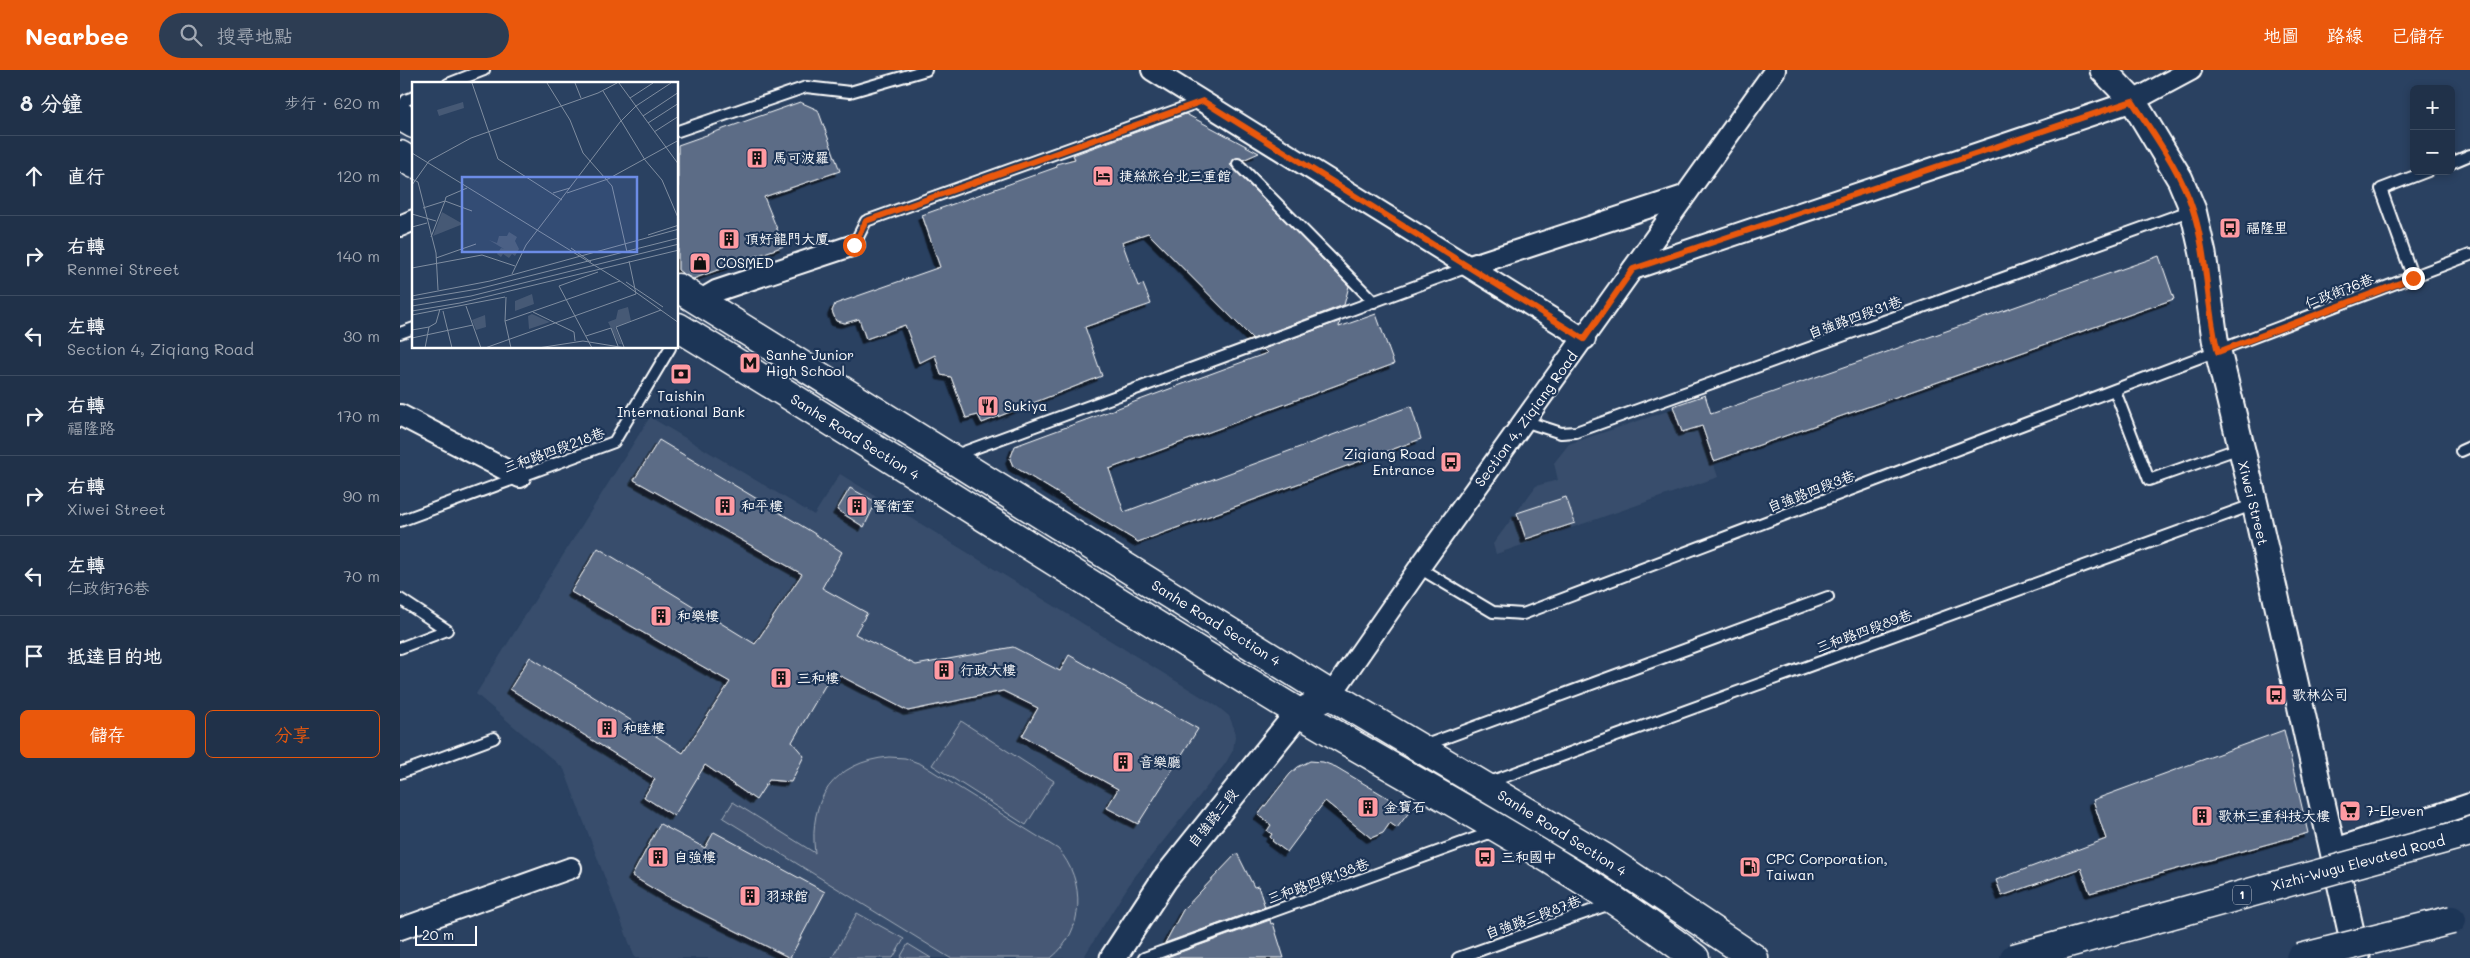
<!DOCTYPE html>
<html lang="zh-TW">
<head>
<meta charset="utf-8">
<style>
	:root { --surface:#203149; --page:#2d3d53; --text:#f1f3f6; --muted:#a2a9b4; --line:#3d4c61; --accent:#ea580c }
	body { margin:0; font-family:Mali,"LXGW WenKai TC",sans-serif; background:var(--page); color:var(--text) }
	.controls { position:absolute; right:15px; top:15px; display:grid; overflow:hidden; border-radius:8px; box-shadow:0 2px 8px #0003 }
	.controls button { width:45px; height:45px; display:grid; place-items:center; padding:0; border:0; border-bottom:1px solid var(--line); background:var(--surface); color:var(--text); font:25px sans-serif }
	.scale { position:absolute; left:15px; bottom:12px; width:62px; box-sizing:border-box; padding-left:5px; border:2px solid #fff; border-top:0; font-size:14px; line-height:18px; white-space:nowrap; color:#fff; -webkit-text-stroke:4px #1d3557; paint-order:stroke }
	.stop { position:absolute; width:15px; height:15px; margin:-11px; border:4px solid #ea580c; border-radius:50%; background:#fff }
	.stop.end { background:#ea580c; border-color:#fff; box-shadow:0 1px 5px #0008 }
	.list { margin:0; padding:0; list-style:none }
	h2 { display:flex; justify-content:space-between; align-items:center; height:65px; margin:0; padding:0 20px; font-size:21px }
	h2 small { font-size:16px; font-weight:400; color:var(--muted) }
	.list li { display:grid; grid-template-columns:32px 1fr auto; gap:15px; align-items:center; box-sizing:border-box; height:80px; padding:0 20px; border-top:1px solid var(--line) }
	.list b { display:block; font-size:19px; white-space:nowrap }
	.list p { margin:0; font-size:16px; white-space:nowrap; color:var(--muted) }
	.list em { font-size:16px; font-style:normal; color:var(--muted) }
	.actions { display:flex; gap:10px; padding:15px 20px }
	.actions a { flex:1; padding:11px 0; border:1px solid var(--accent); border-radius:8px; text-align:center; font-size:18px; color:var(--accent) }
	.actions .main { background:var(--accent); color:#fff }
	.icon { flex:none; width:28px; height:28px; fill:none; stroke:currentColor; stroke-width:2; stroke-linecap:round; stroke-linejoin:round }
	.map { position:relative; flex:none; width:2070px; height:888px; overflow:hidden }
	header { display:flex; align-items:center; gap:30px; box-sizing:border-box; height:70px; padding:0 25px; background:var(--accent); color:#fff }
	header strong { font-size:24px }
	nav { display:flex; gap:28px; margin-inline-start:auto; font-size:18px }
	.search { width:350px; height:45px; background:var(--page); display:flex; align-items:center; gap:12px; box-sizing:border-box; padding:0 18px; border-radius:28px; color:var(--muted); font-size:19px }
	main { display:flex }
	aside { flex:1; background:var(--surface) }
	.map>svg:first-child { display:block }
</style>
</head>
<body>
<header>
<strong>Nearbee</strong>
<div class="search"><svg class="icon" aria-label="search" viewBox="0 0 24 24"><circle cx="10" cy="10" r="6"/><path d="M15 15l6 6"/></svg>搜尋地點</div>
<nav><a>地圖</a><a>路線</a><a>已儲存</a></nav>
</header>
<main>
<aside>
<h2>8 分鐘<small>步行 · 620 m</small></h2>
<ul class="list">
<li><svg class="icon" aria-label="ahead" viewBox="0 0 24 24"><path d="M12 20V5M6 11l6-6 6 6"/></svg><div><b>直行</b></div><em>120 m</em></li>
<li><svg class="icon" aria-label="right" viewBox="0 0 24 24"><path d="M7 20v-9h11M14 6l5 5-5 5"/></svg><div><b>右轉</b><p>Renmei Street</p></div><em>140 m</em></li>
<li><svg class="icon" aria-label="left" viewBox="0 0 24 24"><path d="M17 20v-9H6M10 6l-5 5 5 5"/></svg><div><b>左轉</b><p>Section 4, Ziqiang Road</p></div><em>30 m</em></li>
<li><svg class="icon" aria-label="right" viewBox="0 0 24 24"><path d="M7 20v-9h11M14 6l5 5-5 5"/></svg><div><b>右轉</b><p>福隆路</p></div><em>170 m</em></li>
<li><svg class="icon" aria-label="right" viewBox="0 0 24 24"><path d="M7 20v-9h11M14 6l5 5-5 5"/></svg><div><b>右轉</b><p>Xiwei Street</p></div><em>90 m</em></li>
<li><svg class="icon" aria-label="left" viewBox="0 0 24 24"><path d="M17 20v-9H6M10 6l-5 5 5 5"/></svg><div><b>左轉</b><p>仁政街76巷</p></div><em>70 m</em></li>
<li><svg class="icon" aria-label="arrive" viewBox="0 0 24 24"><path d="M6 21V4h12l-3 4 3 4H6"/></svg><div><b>抵達目的地</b></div></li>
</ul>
<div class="actions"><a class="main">儲存</a><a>分享</a></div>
</aside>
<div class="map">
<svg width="2070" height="888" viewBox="0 0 2070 888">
	<defs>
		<filter id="shadow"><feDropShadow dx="-4.5" dy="4.5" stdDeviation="0" flood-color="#0009"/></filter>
	</defs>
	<rect width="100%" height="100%" fill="#2a4161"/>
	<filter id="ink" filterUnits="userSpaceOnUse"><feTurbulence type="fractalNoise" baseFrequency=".02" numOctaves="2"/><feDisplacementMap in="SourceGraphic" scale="10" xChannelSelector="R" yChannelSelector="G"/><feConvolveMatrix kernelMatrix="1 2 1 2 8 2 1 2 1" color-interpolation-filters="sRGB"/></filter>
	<g filter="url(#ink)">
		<g fill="#394e6c">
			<path d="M 1292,333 L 1318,407 L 1096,484 L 1093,474 L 1136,416 L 1158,410 L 1154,393 L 1169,374 Z"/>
			<path d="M 250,347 L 414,445 L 440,404 L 818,637 L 829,646 L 834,658 L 835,667 L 833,680 L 825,694 L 732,810 L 683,888 L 235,888 L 164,699 L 76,624 Z"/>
		</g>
		<g fill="#465975" stroke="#a2acba">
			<path d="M 561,651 L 654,711 L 626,755 L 532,695 Z"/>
			<path d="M 489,687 L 505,688 L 521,694 L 658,779 C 686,811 685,861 651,888 L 550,888 L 323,748 L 333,732 L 415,783 C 408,729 434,692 489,687 Z"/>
			<path d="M 457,843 L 504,869 L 493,888 L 432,888 Z"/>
			<path d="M 508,874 L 531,888 L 500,888 Z"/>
		</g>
		<g fill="#5b6c86" stroke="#fff" filter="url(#shadow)">
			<path d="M 400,32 L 418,40 L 440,101 L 364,127 L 384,176 L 293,209 L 282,203 L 278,200 L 278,75 Z"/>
			<path d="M 786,44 L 859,83 L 843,90 L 836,88 L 830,95 L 949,216 L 944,235 L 853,269 L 748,163 L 722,172 L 738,216 L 743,214 L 751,234 L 685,257 L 702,306 L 582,353 L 578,345 L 566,348 L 551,307 L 541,305 L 535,285 L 519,293 L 505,255 L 466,269 L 459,249 L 445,253 L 436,251 L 432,241 L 435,234 L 540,197 L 522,145 L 657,97 L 656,94 L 675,89 L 673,85 Z"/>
			<path d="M 1759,186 L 1774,229 L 1314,391 L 1302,356 L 1282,362 L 1273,336 L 1305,325 L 1311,344 Z"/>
			<path d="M 976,244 L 994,294 L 709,399 L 724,442 L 1011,336 L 1021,369 L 738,472 L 613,396 L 610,389 L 615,376 L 867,283 L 863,279 L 940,251 L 939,257 Z"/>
			<path d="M 259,370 L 412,462 L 442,482 L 422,518 L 467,543 L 455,564 L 516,595 L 613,577 L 660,601 L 669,585 L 798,659 L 738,754 L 707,738 L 718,719 L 622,666 L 638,638 L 603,621 L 508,641 L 433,602 L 392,672 L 404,686 L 391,712 L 369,710 L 356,730 L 305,695 L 274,746 L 244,727 L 255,709 L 110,619 L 130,587 L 283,683 L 330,612 L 171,522 L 198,478 L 355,574 L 402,504 L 234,410 Z"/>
			<path d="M 450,418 L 476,432 L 464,457 L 437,440 Z"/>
			<path d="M 1166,427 L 1175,453 L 1126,469 L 1117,443 Z"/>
			<path d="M 1884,660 L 1908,763 L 1690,823 L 1681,798 L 1602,826 L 1596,810 L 1706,769 L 1693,730 Z"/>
			<path d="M 910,691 L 923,692 L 936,697 L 1010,741 L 997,758 L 990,753 L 983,763 L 971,768 L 925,731 L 887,782 L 872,771 L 873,770 L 870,767 L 872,764 L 867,761 L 871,755 L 858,745 L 890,704 L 898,697 Z"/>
			<path d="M 260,754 L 305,778 L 314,762 L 425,822 L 390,888 L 264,825 L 232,806 Z"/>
			<path d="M 837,783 L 854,817 L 858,816 L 865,837 L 765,873 L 783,840 Z"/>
			<path d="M 870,850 L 871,854 L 873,853 L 884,888 L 764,888 Z"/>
		</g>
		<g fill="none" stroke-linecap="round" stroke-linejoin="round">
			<g stroke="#fff" stroke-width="14">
				<g id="service">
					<path d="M 48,14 L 84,0"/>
					<path d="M 0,40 L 6,30 L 14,27"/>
					<path d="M 278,61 L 406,17 L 450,22 L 526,0"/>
					<path d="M 2051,93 L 2070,85"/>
					<path d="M 838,94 L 974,232"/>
					<path d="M 454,175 L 466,151 L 802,31"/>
					<path d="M 2013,208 L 1981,119 L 2028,101"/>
					<path d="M 0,263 L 14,258"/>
					<path d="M 1715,321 L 1749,410 L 1840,378"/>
					<path d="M 1124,351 L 1161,363 L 1176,362 L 1792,140"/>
					<path d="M 2061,381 L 2070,377"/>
					<path d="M 553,386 L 1068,197"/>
					<path d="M 0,451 L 214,372 L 270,278"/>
					<path d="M 1019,498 L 1093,542 L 1123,544 L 2070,185"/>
					<path d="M 0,529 L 47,560 L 0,578"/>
					<path d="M 1023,676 L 1428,527"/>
					<path d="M 0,703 L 94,668"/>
					<path d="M 1087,713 L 1855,434"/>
					<path d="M 744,888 L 1095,761"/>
					<path d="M 1058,888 L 1213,833"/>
				</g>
			</g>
			<g stroke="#fff" stroke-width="24">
				<g id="minor">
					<path d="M 752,0 L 1185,269"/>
					<path d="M 0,156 L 14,150"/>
					<path d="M 1070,196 L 1284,126"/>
					<path d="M 1233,199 L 1733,31 L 1791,0"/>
					<path d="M 299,231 L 316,221 L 454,175"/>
					<path d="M 0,345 L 120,407"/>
					<path d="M 931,625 L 1019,498 L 1375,0"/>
					<path d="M 1932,780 L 2070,734"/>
					<path d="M 0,859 L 171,798"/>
				</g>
			</g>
			<g stroke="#fff" stroke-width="29">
				<g id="tertiary">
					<path d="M 1703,0 L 1733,31 L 1780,109 L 1793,140 L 1803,184 L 1815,269 L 1855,434 L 1957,888"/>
					<path d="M 713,888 L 764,810 L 899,642 L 931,625"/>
				</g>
			</g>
			<g stroke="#fff" stroke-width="31">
				<g id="secondary">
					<path d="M 0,46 L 14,54"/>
					<path d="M 0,85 L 14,94"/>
					<path d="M 278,218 L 931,625 L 1205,788 L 1354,888"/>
					<path d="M 278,257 C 485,383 689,515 896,641 C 1030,722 1170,792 1295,888"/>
				</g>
			</g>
			<use href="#service" stroke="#1d3557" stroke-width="10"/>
			<use href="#minor" stroke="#1d3557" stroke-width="20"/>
			<use href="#tertiary" stroke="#1d3557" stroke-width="25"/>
			<use href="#secondary" stroke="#1d3557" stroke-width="28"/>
			<g stroke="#fff" stroke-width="31" stroke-linecap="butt">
				<g id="motorway-bridge">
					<path d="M 1614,888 L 2070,762"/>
					<path d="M 1900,888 L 2052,850"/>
				</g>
			</g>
			<use href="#motorway-bridge" stroke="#1d3557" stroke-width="28"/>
		</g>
	</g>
	<g fill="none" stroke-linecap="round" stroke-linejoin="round" filter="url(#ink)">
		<path stroke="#ea580c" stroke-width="6" d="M 454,175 L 466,151 L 803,31 L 1184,269 L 1233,199 L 1732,31 C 1754,65 1781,101 1793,140 C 1808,186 1806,236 1818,282 L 2013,208"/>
	</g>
	<defs>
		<g id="building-square" transform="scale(1.125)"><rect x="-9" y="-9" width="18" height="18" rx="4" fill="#ff9aa2" stroke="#1d3557"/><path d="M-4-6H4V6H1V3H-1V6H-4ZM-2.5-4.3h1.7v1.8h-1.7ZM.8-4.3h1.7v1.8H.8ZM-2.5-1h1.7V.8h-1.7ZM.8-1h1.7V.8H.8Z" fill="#111"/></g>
		<g id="hotel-square" transform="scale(1.125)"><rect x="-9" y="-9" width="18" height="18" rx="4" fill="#ff9aa2" stroke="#1d3557"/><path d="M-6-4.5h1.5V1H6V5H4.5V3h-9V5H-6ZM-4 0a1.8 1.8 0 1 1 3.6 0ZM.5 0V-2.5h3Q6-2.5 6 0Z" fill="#111"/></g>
		<g id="bus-square" transform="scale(1.125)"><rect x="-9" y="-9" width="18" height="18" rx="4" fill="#ff9aa2" stroke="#1d3557"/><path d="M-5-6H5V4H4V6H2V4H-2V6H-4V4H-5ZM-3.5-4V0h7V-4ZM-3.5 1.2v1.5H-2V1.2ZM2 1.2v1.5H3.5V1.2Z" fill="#111"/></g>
		<g id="shop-square" transform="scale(1.125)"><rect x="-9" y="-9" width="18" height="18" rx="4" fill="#ff9aa2" stroke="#1d3557"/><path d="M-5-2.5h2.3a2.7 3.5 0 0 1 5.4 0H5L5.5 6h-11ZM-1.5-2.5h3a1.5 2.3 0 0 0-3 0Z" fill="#111"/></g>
		<g id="metro-square" transform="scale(1.125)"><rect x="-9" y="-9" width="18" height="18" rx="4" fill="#ff9aa2" stroke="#1d3557"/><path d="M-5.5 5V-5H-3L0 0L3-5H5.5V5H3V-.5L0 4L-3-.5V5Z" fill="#111"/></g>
		<g id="bank-square" transform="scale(1.125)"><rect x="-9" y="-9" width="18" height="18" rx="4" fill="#ff9aa2" stroke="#1d3557"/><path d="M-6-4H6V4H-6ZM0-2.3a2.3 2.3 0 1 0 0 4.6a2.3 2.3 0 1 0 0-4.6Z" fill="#111"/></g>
		<g id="restaurant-square" transform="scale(1.125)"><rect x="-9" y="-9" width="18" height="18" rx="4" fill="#ff9aa2" stroke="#1d3557"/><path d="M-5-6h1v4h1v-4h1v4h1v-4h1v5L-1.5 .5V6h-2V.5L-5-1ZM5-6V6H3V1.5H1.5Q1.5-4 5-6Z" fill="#111"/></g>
		<g id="supermarket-square" transform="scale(1.125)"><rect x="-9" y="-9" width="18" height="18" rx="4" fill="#ff9aa2" stroke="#1d3557"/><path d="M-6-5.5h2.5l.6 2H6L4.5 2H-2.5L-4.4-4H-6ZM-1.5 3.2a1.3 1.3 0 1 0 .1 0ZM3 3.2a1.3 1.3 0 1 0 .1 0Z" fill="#111"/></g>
		<g id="fuel-square" transform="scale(1.125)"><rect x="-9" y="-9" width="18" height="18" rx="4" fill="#ff9aa2" stroke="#1d3557"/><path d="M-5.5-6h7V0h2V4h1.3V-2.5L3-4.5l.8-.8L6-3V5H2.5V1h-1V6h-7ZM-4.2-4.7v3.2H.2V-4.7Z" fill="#111"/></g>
	</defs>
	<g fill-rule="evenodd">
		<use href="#building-square" x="357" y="88"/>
		<use href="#hotel-square" x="703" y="106"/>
		<use href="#bus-square" x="1830" y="158"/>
		<use href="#building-square" x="329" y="169"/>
		<use href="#shop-square" x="300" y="193"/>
		<use href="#metro-square" x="350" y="293"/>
		<use href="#bank-square" x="281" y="304"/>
		<use href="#restaurant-square" x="588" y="336"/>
		<use href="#bus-square" x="1051" y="392"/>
		<use href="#building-square" x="325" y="436"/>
		<use href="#building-square" x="457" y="436"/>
		<use href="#building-square" x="261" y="546"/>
		<use href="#building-square" x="544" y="600"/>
		<use href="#building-square" x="381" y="608"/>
		<use href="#bus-square" x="1876" y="625"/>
		<use href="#building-square" x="207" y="658"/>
		<use href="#building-square" x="723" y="692"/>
		<use href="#building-square" x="968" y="737"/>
		<use href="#supermarket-square" x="1950" y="741"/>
		<use href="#building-square" x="1802" y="746"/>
		<use href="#building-square" x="258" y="787"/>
		<use href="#bus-square" x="1085" y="787"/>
		<use href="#fuel-square" x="1350" y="797"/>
		<use href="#building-square" x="350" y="826"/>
	</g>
	<g text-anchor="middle" stroke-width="4.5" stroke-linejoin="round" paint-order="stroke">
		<rect fill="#1d3557" stroke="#bbc2cd" stroke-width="1" x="1833" y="815.5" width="18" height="19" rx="4"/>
		<g font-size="12" font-weight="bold" fill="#fff">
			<text x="1842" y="829">1</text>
		</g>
		<g font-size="14" fill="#fff" stroke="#1d3557" text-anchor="start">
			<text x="373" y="93">馬可波羅</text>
			<text x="719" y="111">捷絲旅台北三重館</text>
			<text x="1846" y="163">福隆里</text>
			<text x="345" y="174">頂好龍門大廈</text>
			<text x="316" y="198">COSMED</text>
			<text x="366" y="290">Sanhe Junior<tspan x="366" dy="16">High School</tspan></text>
			<text x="281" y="331" text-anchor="middle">Taishin<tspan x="281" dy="16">International Bank</tspan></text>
			<text x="604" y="341">Sukiya</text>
			<text x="1035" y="389" text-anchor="end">Ziqiang Road<tspan x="1035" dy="16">Entrance</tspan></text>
			<text x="341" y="441">和平樓</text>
			<text x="473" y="441">警衛室</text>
			<text x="277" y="551">和樂樓</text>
			<text x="560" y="605">行政大樓</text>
			<text x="397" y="613">三和樓</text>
			<text x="1892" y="630">歌林公司</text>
			<text x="223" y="663">和睦樓</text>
			<text x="739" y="697">音樂廳</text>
			<text x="984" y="742">金寶石</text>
			<text x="1966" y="746">7-Eleven</text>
			<text x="1818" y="751">歌林三重科技大樓</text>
			<text x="274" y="792">自強樓</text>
			<text x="1101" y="792">三和國中</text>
			<text x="1366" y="794">CPC Corporation,<tspan x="1366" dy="16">Taiwan</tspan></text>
			<text x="366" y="831">羽球館</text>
		</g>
		<g font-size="14" fill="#fff" stroke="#1d3557">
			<text transform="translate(1939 221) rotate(-21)" y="5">仁政街76巷</text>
			<text transform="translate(1455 247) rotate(-20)" y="5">自強路四段31巷</text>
			<text transform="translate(1126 349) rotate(-54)" y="5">Section 4, Ziqiang Road</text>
			<text transform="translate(455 367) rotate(32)" y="5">Sanhe Road Section 4</text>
			<text transform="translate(154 380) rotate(-20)" y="5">三和路四段218巷</text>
			<text transform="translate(1411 421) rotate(-21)" y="5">自強路四段3巷</text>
			<text transform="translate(1853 433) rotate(76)" y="5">Xiwei Street</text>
			<text transform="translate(816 553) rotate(32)" y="5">Sanhe Road Section 4</text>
			<text transform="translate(1464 561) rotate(-20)" y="5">三和路四段89巷</text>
			<text transform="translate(813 748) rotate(-51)" y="5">自強路三段</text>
			<text transform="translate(1162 763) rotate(32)" y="5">Sanhe Road Section 4</text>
			<text transform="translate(1958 793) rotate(-15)" y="5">Xizhi-Wugu Elevated Road</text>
			<text transform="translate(918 811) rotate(-20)" y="5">三和路四段138巷</text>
			<text transform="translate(1133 847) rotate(-20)" y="5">自強路三段87巷</text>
		</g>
	</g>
	<g transform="translate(12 12)">
		<rect width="266" height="266" fill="#2a4161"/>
		<path d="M 51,20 L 52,26 L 27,34 L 25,28 ZM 30,130 L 51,142 L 21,154 ZM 97,150 L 105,155 L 103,159 L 107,167 L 103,174 L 100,172 L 97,176 L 91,172 L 89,175 L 85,172 L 89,166 L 92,167 L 77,158 L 85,161 L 87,154 L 95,154 ZM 120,212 L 122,222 L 103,229 L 103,219 ZM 216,225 L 219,239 L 203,245 L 210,262 L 207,262 L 196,240 L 204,237 L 206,228 ZM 120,232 L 138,240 L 117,247 L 116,234 ZM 73,233 L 74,245 L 64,248 L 60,238 Z" fill="#465975"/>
		<path fill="none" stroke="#7f8da0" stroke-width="1" d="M 60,1 L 86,77 L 150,118M 135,1 L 158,38 L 171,71 L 200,104 L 215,170M 163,1 L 169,16M 207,1 L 267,83M 191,9 L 233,78 L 250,98 L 267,138M 218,16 L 241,1M 231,34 L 267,10M 236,41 L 267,21M 242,50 L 267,34M 0,71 L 208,199 L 267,241M 0,97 L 6,100 L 24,171 L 26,208M 0,103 L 17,79 L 59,56 L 186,11 L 205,1M 141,111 L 158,106M 155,111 L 196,97 L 267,58M 11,126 L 33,119 L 34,115 L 55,106M 0,132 L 24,139M 0,145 L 15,141M 236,153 L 267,143M 19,155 L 33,119 L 60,129M 159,166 L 179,180M 24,176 L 64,162M 0,186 L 70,173 L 103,184M 100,192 L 114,163 L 208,40 L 224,24 L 259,1M 214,200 L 251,225M 0,214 L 78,199 L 267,147M 94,215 L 93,239 L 99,266M 0,218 L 66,207 L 267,156M 0,224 L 59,214 L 267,162M 54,224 L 69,266M 0,229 L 48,221 L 267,168M 31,229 L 40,266M 121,230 L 162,250 L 163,259M 0,233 L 93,215M 93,239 L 208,199M 0,248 L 17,245M 174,254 L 199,246 L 206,264M 0,256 L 61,243M 212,265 L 204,245 L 249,228M 13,266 L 17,245 L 24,241 L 28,227M 73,266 L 224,212 L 217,179M 126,266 L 171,259 L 214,266M 180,266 L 147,204 L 186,190"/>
		<path fill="#6c8ce6" fill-opacity="0.15" stroke="#6c8ce6" stroke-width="2.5" d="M 50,95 L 225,95 L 225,170 L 50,170 Z"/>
		<rect width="266" height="266" fill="none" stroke="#fff" stroke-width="2.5"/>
	</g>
</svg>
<div class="controls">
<button>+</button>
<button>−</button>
</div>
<div class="scale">20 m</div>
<div class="stop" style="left:454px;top:175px"></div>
<div class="stop end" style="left:2013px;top:208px"></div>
</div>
</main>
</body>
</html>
